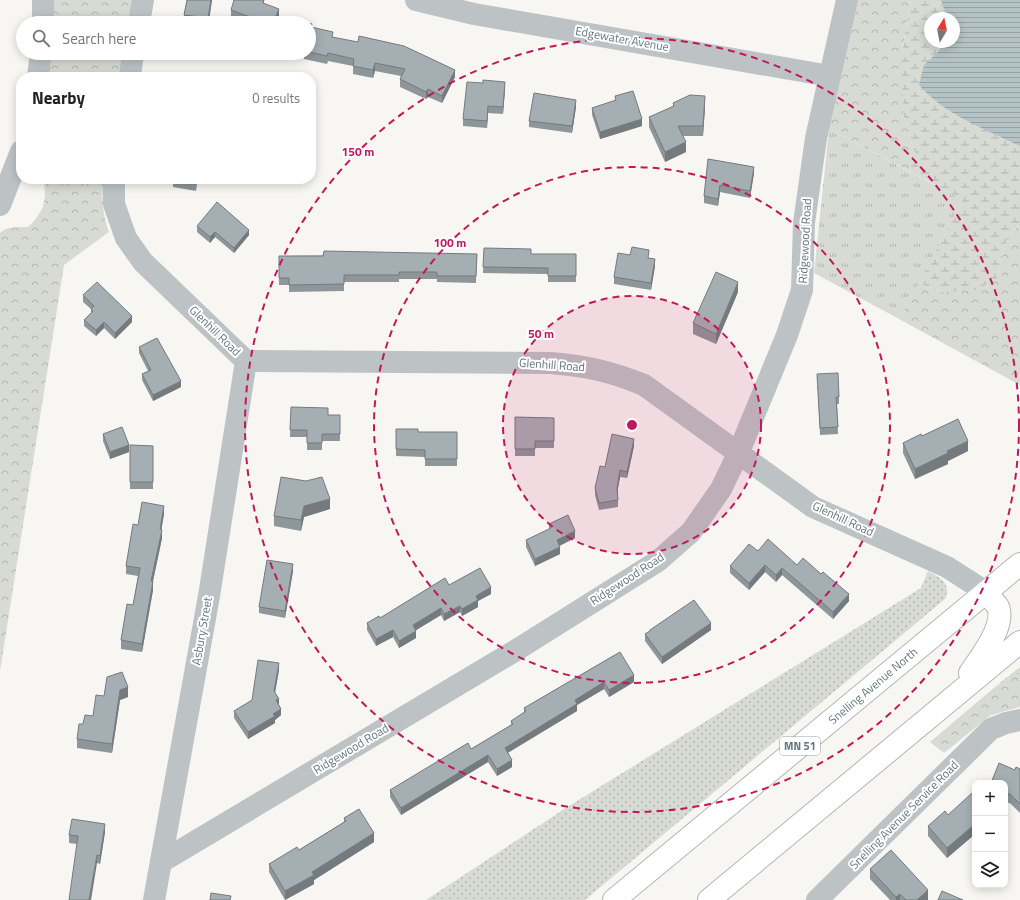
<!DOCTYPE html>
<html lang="en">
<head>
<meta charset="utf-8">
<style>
	:root { --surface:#fff; --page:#f6f6f6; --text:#222; --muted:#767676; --line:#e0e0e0 }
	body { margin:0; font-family:"Titillium Web",sans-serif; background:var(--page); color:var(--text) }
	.controls { position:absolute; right:12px; bottom:12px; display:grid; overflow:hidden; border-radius:8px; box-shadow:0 2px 10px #0003 }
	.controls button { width:36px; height:36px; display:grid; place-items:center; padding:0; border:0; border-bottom:1px solid var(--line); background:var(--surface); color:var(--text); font:20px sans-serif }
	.compass { position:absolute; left:924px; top:12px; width:36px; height:36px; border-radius:50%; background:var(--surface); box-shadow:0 2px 10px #0003; rotate:10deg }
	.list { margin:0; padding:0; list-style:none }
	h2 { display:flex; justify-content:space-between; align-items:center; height:52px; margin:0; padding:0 16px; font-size:17px }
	h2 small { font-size:13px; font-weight:400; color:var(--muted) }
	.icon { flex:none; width:22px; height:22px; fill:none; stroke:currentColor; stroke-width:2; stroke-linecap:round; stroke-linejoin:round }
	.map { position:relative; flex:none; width:1020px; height:900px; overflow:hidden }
	.search { position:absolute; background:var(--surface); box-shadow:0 2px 10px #0003; left:16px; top:16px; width:300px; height:44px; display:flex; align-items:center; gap:10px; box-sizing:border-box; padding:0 14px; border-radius:22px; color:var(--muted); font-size:15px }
	.panel { position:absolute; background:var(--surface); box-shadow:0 2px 10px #0003; left:16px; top:72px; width:300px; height:112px; border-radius:16px }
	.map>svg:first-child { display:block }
</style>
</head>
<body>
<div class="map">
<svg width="1020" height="900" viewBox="0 0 1020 900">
	<defs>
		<pattern id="grass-dots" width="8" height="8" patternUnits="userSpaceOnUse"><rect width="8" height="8" fill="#d7dbd3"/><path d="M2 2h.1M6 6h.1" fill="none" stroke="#b2b6b0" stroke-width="1.8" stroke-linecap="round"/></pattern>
		<pattern id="forest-crowns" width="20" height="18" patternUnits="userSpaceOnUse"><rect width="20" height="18" fill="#d7dbd3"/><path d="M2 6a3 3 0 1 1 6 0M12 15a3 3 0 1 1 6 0" fill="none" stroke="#b2b6b0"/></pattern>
		<pattern id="wetland-marsh" width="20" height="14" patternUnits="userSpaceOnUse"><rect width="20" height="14" fill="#d7dbd3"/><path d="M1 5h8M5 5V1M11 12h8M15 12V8" fill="none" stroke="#b2b6b0"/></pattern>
		<pattern id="park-tufts" width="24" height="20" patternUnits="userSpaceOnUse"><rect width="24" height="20" fill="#d7dbd3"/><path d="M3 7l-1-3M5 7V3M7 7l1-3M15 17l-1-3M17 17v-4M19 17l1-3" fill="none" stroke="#b2b6b0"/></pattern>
		<pattern id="water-rules" width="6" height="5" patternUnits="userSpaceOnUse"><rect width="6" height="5" fill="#b4c3c5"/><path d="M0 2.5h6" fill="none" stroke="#96a3a5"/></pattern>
	</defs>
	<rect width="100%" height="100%" fill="#f7f6f3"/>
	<g fill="url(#grass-dots)">
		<path d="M 928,571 C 940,578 952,583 945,599 L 585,900 L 426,900 L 569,806 L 921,588 Z"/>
		<path d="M 1020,667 L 1020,673 L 995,687 Z"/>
	</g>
	<g fill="url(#forest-crowns)">
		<path d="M 54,0 L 133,0 L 129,23 L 54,23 Z"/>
		<path d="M 858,0 L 910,0 L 902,54 L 904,117 L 915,153 L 909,171 L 829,129 Z"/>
		<path d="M 51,53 L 124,53 L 120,77 L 49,77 Z"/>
		<path d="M 43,179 L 104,179 C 101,197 103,216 109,232 L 64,265 L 0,671 L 0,233 C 6,226 20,227 28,227 C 43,213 48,200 43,179 Z"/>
		<path d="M 1020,225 L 1020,385 L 899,319 L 918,283 L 944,292 L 997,278 L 1008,235 Z"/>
		<path d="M 1020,673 L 1020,707 L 991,715 L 944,753 L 930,742 L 995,687 Z"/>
	</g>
	<path fill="url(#wetland-marsh)" fill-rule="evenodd" d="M 910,0 L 1020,0 L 1020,225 L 1008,235 L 997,278 L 976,290 L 944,292 L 918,283 L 963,200 L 909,171 L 915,153 L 904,117 L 902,88 L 902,54 ZM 930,18 L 954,18 L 954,42 L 930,42 Z"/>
	<path fill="url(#park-tufts)" d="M 829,129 L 963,200 L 899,319 L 814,273 Z"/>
	<path fill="url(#water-rules)" d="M 941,0 L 1020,0 L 1020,146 C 985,129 945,115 919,85 L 924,65 L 940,50 L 942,42 L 954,42 L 954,18 L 947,18 Z"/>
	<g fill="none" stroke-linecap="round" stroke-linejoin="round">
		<g stroke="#b1b6b8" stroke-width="24">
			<g id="highway">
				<path d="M 970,673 C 980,658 1006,626 998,607 C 995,602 989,597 986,592"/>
				<path d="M 614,900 L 1020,564"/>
				<path d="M 709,900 L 1020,642"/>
			</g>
		</g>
		<g stroke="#bdc3c5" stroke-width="22">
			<path d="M 416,0 L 474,14 L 830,76"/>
			<path d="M 43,23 L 43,0"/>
			<path d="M 139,23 L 143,0"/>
			<path d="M 38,77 L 41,53"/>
			<path d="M 130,77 L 133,53"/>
			<path d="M 114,179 L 114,204 L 126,238 L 143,262 L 246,361 L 550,363 C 586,366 610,371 644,385 L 813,507 L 947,567 L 986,592"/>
			<path d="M 0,205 L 21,151"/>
			<path d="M 161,862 L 518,649 L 658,561 L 691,532 L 721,489 L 738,454 L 787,335 L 802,290 L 804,223 L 816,138 L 847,0"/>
			<path d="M 154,900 L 209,596 L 246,361"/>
			<path d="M 817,900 L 991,729 L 1006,723 L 1020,720"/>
		</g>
		<use href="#highway" stroke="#fff" stroke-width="22"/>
	</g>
	<g fill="#8e969a">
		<path d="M 187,0 L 212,0 L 209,23 L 194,23 L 184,21 L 184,15 Z"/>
		<path d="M 264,0 L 264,4 L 278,16 L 307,23 L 246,23 L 231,18 L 231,10 Z"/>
		<path d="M 309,23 L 312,27 L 333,37 L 455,77 L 442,103 L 428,97 L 426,99 L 400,87 L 400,79 L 401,76 L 375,71 L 373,78 L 353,74 L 353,66 L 328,61 L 327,64 L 304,59 L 304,53 L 309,53 Z"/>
		<path d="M 505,89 L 503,114 L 488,113 L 487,128 L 463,126 L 463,119 Z"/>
		<path d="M 615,96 L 642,126 L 600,139 L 592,115 L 592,108 L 615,101 Z"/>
		<path d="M 673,103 L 705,107 L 703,136 L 683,136 L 686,152 L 665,162 L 649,127 L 649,117 L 673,107 Z"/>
		<path d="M 576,107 L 572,133 L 529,127 L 529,121 Z"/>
		<path d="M 708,159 L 754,173 L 750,198 L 720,192 L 718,206 L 704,203 L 704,196 Z"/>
		<path d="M 173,179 L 197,179 L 196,191 L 173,187 Z"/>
		<path d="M 197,226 L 249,235 L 234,253 L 215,237 L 210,243 L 197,232 Z"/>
		<path d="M 484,248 L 531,254 L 576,254 L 576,282 L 548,282 L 548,274 L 483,273 Z"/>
		<path d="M 477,254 L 476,283 L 437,282 L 437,279 L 399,279 L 399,282 L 344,282 L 344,291 L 289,292 L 289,285 L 279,285 L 279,256 Z"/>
		<path d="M 649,258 L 655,266 L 651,290 L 614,284 L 614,277 Z"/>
		<path d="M 738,292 L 716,344 L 693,334 L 693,323 Z"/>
		<path d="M 83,295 L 132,322 L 115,339 L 104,328 L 96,336 L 84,326 L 84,320 L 91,314 L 91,309 L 83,302 Z"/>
		<path d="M 139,347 L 181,387 L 153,401 L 142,380 L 142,374 L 148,371 L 139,353 Z"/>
		<path d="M 817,374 L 839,397 L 839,404 L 837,404 L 838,434 L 820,435 Z"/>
		<path d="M 291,407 L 328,415 L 340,415 L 340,441 L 322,441 L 322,450 L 307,450 L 307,437 L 290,437 Z"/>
		<path d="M 515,417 L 554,418 L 554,448 L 535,448 L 535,456 L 515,456 Z"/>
		<path d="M 396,429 L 418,432 L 457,432 L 457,466 L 425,466 L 425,457 L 396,456 Z"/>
		<path d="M 103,434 L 129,452 L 110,459 L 103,441 Z"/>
		<path d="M 922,436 L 968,451 L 948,461 L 948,464 L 915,479 L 903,453 L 903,443 Z"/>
		<path d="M 130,445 L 153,446 L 153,489 L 130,489 Z"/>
		<path d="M 634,446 L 627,478 L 620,477 L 617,492 L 618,500 L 618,507 L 599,510 L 595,495 L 595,488 L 605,467 Z"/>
		<path d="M 330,509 L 304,517 L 301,531 L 274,526 L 274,516 Z"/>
		<path d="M 164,514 L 161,530 L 162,538 L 153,581 L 153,590 L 142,652 L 121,649 L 121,640 L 133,605 L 138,576 L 126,574 L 126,566 L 138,525 Z"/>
		<path d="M 549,524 L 575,538 L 559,546 L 560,554 L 535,566 L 526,547 L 526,540 L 549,529 Z"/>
		<path d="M 758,551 L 797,565 L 849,601 L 833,619 L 782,575 L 776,582 L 765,572 L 749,590 L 730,573 L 730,566 Z"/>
		<path d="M 293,571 L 285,618 L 259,613 L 259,607 Z"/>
		<path d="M 449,585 L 491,594 L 478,601 L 478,607 L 462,616 L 460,612 L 444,621 L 441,615 L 416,630 L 416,638 L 399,648 L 393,637 L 376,646 L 367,630 L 367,623 L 380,618 Z"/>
		<path d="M 650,630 L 711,630 L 662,664 L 645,641 L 645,634 L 650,631 Z"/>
		<path d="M 620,652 L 634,682 L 609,697 L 604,689 L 577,705 L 577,711 L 508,753 L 512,767 L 497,776 L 488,762 L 401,815 L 390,797 L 390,790 L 471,749 L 511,725 L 511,721 L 524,713 L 524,708 Z"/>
		<path d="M 279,670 L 275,693 L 281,715 L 275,720 L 275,723 L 248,739 L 234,718 L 234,711 L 252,700 Z"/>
		<path d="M 104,696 L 128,697 L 120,700 L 112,753 L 77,748 L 77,739 L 93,716 Z"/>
		<path d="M 1020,769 L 1020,813 L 1011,804 L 1005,801 L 1005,783 L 1015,770 Z"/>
		<path d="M 975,796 L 975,834 L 947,858 L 928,836 L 928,826 L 948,815 Z"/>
		<path d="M 344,818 L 374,842 L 314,880 L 314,884 L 285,900 L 269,872 L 269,864 L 299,850 L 344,822 Z"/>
		<path d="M 105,832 L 100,864 L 97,863 L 77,844 L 69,843 L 69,835 Z"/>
		<path d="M 870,869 L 928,900 L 890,900 L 870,879 Z"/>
	</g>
	<g fill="#747a7d">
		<path d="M 211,0 L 212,0 L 208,23 L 208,18 Z"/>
		<path d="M 279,9 L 279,16 L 276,16 Z"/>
		<path d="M 375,63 L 375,71 L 373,78 L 373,70 Z"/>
		<path d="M 455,70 L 455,77 L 442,103 L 442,96 Z"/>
		<path d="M 505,82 L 505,89 L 503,114 L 503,107 Z"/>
		<path d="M 428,89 L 428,97 L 426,99 L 426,92 Z"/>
		<path d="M 705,96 L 705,107 L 703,136 L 703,126 Z"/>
		<path d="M 576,100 L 576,107 L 572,133 L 572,126 Z"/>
		<path d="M 488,106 L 488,113 L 487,128 L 487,121 Z"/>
		<path d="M 642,119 L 642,126 L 600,139 L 600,132 Z"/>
		<path d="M 686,142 L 686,152 L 665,162 L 665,152 Z"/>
		<path d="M 754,167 L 754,173 L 750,198 L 750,191 Z"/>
		<path d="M 196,179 L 197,179 L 196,191 Z"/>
		<path d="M 720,185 L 720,192 L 718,206 L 718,199 Z"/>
		<path d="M 249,230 L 249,235 L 234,253 L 234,248 Z"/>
		<path d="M 215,232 L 215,237 L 210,243 L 210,237 Z"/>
		<path d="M 655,259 L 655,266 L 651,290 L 651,283 Z"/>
		<path d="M 738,282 L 738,292 L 716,344 L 716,334 Z"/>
		<path d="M 132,316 L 132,322 L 115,339 L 115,333 Z"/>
		<path d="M 104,322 L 104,328 L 96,336 L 96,330 Z"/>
		<path d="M 181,381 L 181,387 L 153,401 L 153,395 Z"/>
		<path d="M 634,439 L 634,446 L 627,478 L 627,472 Z"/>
		<path d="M 968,441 L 968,451 L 948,461 L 948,464 L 915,479 L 915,469 L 947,451 Z"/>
		<path d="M 129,445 L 129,452 L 110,459 L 110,452 Z"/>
		<path d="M 620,470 L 620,477 L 617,494 L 617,488 Z"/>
		<path d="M 330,499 L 330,509 L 304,517 L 301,531 L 301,520 L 304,506 Z"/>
		<path d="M 164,506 L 164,514 L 160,538 L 160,529 Z"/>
		<path d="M 162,530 L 162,538 L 151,590 L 151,581 Z"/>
		<path d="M 575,531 L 575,538 L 557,547 L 557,540 Z"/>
		<path d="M 560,547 L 560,554 L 535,566 L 535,559 Z"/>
		<path d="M 293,564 L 293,571 L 285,618 L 285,611 Z"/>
		<path d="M 765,565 L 765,572 L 749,590 L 749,583 Z"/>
		<path d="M 782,568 L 782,575 L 776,582 L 776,575 Z"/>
		<path d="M 153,581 L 153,590 L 142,652 L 142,644 Z"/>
		<path d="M 491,587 L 491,594 L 478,601 L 478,607 L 462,616 L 462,609 L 476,596 Z"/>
		<path d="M 849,594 L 849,601 L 833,619 L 833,612 Z"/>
		<path d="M 460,606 L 460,612 L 444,621 L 444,614 Z"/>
		<path d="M 441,608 L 441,615 L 413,632 L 413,625 Z"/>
		<path d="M 711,623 L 711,630 L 662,664 L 662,657 Z"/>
		<path d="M 393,630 L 393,637 L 376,646 L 376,639 Z"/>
		<path d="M 416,631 L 416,638 L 399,648 L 399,641 Z"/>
		<path d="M 279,663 L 279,670 L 274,698 L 274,691 Z"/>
		<path d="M 634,675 L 634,682 L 609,697 L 609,690 Z"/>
		<path d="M 604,682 L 604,689 L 577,705 L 577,711 L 505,754 L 505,748 L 575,700 Z"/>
		<path d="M 128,687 L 128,697 L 120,700 L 112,753 L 112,744 L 120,690 Z"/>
		<path d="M 279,699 L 279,705 L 276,700 Z"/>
		<path d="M 281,709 L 281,715 L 275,720 L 275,723 L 248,739 L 248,732 Z"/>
		<path d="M 488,755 L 488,762 L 401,815 L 401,808 Z"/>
		<path d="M 512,760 L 512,767 L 497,776 L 497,769 Z"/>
		<path d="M 105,824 L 105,832 L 100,864 L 100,856 Z"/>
		<path d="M 975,824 L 975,834 L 947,858 L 947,848 Z"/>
		<path d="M 374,833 L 374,842 L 314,880 L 314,884 L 285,900 L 285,891 L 312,872 Z"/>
		<path d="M 97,855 L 97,863 L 91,900 L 89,900 Z"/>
		<path d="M 928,890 L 928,900 L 917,900 Z"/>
		<path d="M 900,894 L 900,900 L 896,900 L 896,897 Z"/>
	</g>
	<g fill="#a5afb3" stroke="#747a7d">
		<path d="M 187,0 L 211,0 L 208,18 L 184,15 Z"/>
		<path d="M 234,0 L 264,0 L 263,3 L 279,9 L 276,16 L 307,23 L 248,23 L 250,17 L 231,10 Z"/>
		<path d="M 309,23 L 312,24 L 311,27 L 333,32 L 332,37 L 358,42 L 359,36 L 404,46 L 455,70 L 442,96 L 428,89 L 426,92 L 400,79 L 405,69 L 375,63 L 373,70 L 353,66 L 354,59 L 328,53 L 327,56 L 309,52 Z"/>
		<path d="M 483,80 L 505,82 L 503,107 L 488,106 L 487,121 L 463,119 L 467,82 L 483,83 Z"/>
		<path d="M 633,91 L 642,119 L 600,132 L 592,108 L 616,100 L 615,96 Z"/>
		<path d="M 534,93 L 576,100 L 572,126 L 529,121 Z"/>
		<path d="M 690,95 L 705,96 L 703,126 L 678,126 L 686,142 L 665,152 L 649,117 L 674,106 L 673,103 Z"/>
		<path d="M 708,159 L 754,167 L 750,191 L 720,185 L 718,199 L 704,196 Z"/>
		<path d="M 184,179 L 196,179 L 196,181 Z"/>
		<path d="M 217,202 L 249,230 L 234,248 L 215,232 L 210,237 L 197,226 Z"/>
		<path d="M 632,247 L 649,250 L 648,258 L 655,259 L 651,283 L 614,277 L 618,253 L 630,255 Z"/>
		<path d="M 484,248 L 531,249 L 531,254 L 576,254 L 576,276 L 548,276 L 548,268 L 483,267 Z"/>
		<path d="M 324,251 L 477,254 L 476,276 L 437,276 L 437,272 L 399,272 L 399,275 L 344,275 L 344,284 L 289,285 L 289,278 L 279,278 L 279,256 L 323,256 Z"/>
		<path d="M 716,272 L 738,282 L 716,334 L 693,323 Z"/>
		<path d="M 97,282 L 132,316 L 115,333 L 104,322 L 96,330 L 84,320 L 93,311 L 91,309 L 94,306 L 83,295 Z"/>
		<path d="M 157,338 L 181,381 L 153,395 L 142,374 L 151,370 L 139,347 Z"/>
		<path d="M 838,373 L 839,397 L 836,397 L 838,427 L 820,428 L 817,374 Z"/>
		<path d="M 291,407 L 328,408 L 328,415 L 340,415 L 340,434 L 322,434 L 322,443 L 307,443 L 307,430 L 290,430 Z"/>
		<path d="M 515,417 L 554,418 L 554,441 L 535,441 L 535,449 L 515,449 Z"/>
		<path d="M 958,419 L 968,441 L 947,451 L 948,453 L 915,469 L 903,443 L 921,434 L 922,436 Z"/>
		<path d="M 122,427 L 129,445 L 110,452 L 103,434 Z"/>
		<path d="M 396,429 L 418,429 L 418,432 L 457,432 L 457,459 L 425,459 L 425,450 L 396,449 Z"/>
		<path d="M 612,434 L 634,439 L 627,472 L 620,470 L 617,488 L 618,500 L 599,503 L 595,488 L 600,466 L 605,467 Z"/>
		<path d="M 130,445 L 153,446 L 153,482 L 130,482 Z"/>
		<path d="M 281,477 L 306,481 L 322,477 L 330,499 L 304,506 L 301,520 L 274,516 Z"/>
		<path d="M 142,502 L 164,506 L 160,529 L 162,530 L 151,581 L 153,581 L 142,644 L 121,640 L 127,604 L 133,605 L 140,568 L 126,566 L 133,524 L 138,525 Z"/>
		<path d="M 568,515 L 575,531 L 557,540 L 560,547 L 535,559 L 526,540 L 551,528 L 549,524 Z"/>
		<path d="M 768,539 L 797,565 L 803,558 L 821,574 L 823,572 L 849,594 L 833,612 L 782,568 L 776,575 L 765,565 L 749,583 L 730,566 L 749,544 L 758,551 Z"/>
		<path d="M 267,560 L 293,564 L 285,611 L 259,607 Z"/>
		<path d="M 480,568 L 491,587 L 476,596 L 478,600 L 462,609 L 460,606 L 444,614 L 441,608 L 413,625 L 416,631 L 399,641 L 393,630 L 376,639 L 367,623 L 379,616 L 380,618 L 445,578 L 449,585 Z"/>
		<path d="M 694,600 L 711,623 L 662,657 L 645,634 L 650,631 L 650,630 Z"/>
		<path d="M 620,652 L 634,675 L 609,690 L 604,682 L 575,700 L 577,704 L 505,748 L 512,760 L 497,769 L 488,755 L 401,808 L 390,790 L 468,743 L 471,749 L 513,724 L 511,721 L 526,711 L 524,708 Z"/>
		<path d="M 258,660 L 279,663 L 274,691 L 279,699 L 276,700 L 281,709 L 273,714 L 275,716 L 248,732 L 234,711 L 252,700 Z"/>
		<path d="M 122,672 L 128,687 L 120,690 L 112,744 L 77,739 L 79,724 L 83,724 L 85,715 L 93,716 L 96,695 L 104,696 L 107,677 Z"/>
		<path d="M 999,763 L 1015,770 L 1016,767 L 1020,769 L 1020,804 L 1011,795 L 1005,792 L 1005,783 L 991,783 Z"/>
		<path d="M 972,793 L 975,796 L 975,824 L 947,848 L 928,826 L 945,811 L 948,815 Z"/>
		<path d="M 359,809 L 374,833 L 312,872 L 314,875 L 285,891 L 269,864 L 297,847 L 299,850 L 346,821 L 344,818 Z"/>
		<path d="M 72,819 L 105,824 L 100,856 L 97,855 L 89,900 L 69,900 L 78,836 L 69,835 Z"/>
		<path d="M 891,850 L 928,890 L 917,900 L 906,900 L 900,894 L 896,897 L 870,869 Z"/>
		<path d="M 942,891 L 963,900 L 938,900 Z"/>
		<path d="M 211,893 L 231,896 L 230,900 L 210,900 Z"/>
	</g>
	<circle cx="632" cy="425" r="129" fill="#c2185b" fill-opacity=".12"/>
	<g fill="none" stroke="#c2185b" stroke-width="2" stroke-dasharray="7 5">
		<circle cx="632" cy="425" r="129"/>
		<circle cx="632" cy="425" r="258"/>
		<circle cx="632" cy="425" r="387"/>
	</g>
	<g text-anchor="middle" stroke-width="4" stroke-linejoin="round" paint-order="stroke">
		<rect fill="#fff" stroke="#929fa4" stroke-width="1" x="780" y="737" width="40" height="18" rx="3"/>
		<g font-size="11" font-weight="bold" fill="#63767d">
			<text x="800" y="750">MN 51</text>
		</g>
		<g font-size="12" fill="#63767d" stroke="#fff">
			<text transform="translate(622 39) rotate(10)" y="4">Edgewater Avenue</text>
			<text transform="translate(805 241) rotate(-87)" y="4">Ridgewood Road</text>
			<text transform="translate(215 331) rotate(44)" y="4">Glenhill Road</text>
			<text transform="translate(552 365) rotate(4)" y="4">Glenhill Road</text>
			<text transform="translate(843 519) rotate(25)" y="4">Glenhill Road</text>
			<text transform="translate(627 579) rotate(-33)" y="4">Ridgewood Road</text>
			<text transform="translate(202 631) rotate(-80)" y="4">Asbury Street</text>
			<text transform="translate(873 686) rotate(-40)" y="4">Snelling Avenue North</text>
			<text transform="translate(351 749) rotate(-31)" y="4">Ridgewood Road</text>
			<text transform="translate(904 815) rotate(-45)" y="4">Snelling Avenue Service Road</text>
		</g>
	</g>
	<circle cx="632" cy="425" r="6" fill="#c2185b" stroke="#fff" stroke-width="2"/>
	<g font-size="12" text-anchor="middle" font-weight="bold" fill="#c2185b" stroke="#fff" stroke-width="4" stroke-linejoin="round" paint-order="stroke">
		<text x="358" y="156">150 m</text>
		<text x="450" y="247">100 m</text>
		<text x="541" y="338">50 m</text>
	</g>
</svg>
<div class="controls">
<button>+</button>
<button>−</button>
<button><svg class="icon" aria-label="layers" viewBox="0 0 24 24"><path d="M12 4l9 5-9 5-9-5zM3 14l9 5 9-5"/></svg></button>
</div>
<svg class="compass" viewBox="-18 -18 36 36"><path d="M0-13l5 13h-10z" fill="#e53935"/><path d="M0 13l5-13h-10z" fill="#767676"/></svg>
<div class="search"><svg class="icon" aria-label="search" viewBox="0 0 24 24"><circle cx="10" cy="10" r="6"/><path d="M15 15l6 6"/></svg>Search here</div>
<section class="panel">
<h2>Nearby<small>0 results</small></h2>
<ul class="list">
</ul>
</section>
</div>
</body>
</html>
